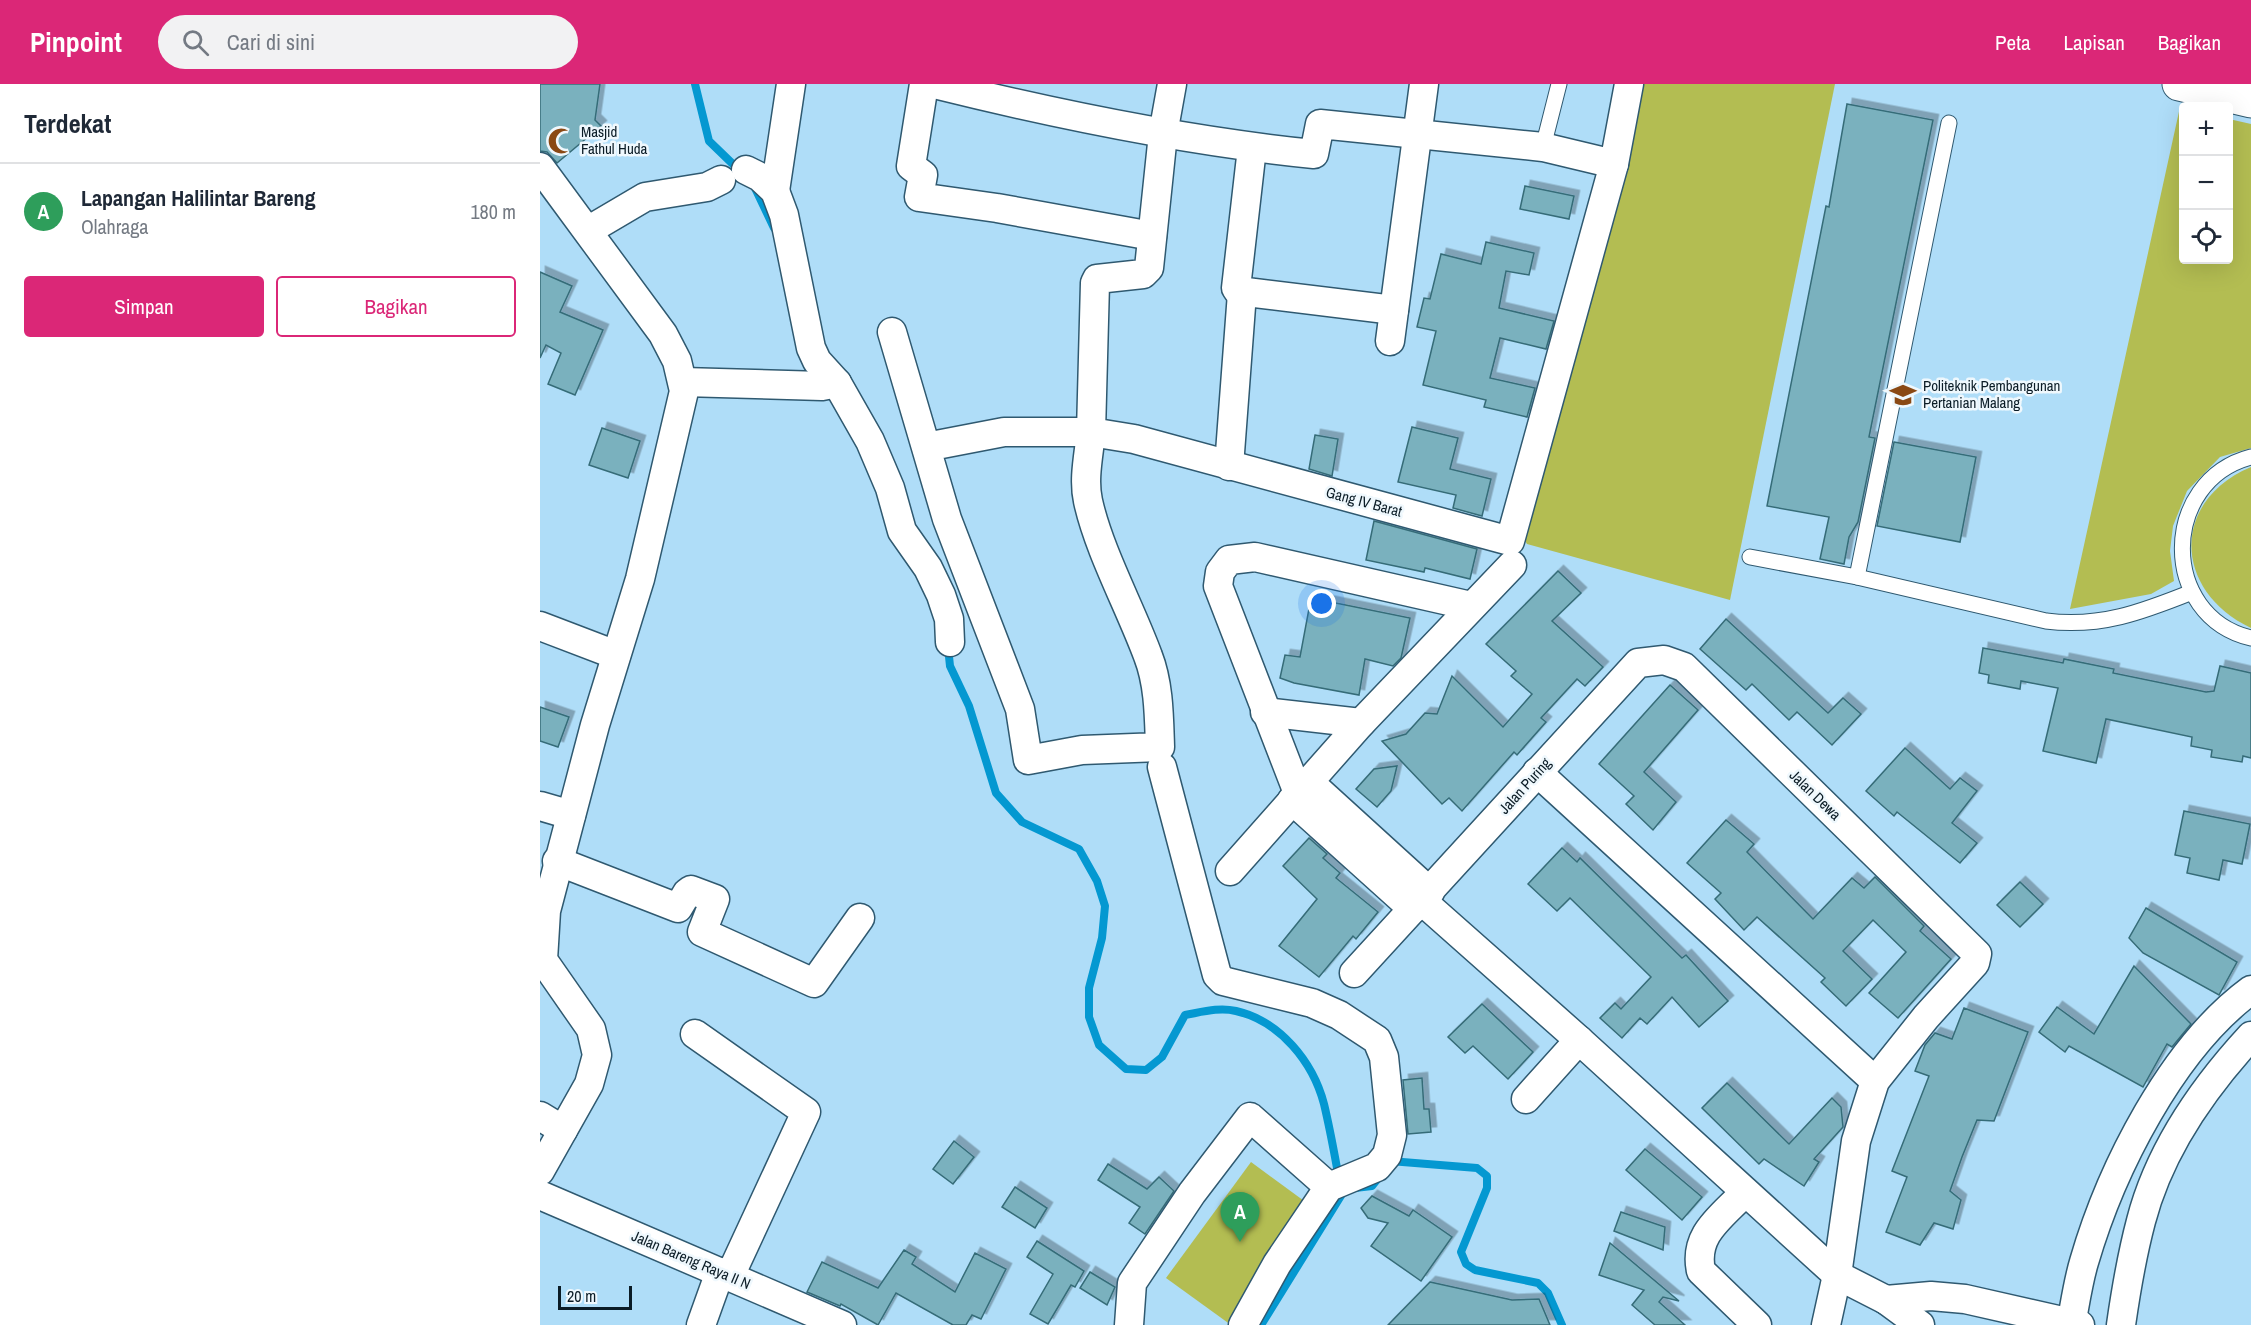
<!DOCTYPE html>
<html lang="id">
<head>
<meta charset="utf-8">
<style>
	:root { --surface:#fff; --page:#f2f2f3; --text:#1f2937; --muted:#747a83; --line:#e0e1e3; --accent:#db2777 }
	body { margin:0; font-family:"Archivo Narrow",sans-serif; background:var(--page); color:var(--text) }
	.controls { position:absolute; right:18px; top:18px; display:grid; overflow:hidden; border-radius:6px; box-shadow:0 6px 24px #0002 }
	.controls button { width:54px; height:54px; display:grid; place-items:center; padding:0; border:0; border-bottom:2px solid var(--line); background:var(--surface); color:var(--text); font:30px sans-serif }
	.scale { position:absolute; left:18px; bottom:15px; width:74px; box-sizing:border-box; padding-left:6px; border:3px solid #0b1c26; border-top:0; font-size:16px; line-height:21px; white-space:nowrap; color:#0b1c26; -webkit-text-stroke:4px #eff8fd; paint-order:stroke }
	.you { position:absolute; left:782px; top:520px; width:21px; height:21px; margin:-15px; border:4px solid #fff; border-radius:50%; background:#1a73e8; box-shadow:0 0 0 9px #1a73e833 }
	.badge { display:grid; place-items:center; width:39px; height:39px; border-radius:50%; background:var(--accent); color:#fff; font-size:20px; font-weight:700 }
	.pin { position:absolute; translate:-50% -50px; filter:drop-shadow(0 2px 3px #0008) }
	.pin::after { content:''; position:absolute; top:32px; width:21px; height:18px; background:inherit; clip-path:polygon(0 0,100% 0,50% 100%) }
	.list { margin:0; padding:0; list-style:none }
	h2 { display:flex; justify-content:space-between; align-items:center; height:78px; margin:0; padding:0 24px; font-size:26px }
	h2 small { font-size:20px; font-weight:400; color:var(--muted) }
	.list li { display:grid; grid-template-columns:39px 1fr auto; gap:18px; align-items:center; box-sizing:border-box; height:96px; padding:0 24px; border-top:2px solid var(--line) }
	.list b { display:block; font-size:22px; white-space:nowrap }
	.list p { margin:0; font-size:20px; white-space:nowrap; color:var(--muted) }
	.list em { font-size:20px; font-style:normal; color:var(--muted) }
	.actions { display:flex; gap:12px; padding:18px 24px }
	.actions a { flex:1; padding:14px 0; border:2px solid var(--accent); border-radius:6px; text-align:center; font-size:21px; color:var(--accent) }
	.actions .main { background:var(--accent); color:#fff }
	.icon { flex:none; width:33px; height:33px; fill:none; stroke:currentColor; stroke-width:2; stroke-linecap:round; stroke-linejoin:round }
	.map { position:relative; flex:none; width:1711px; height:1241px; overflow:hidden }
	header { display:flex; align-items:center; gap:36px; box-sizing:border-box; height:84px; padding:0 30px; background:var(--accent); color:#fff }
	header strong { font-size:28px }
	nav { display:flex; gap:33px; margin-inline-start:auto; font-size:21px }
	.search { width:420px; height:54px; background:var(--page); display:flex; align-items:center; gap:15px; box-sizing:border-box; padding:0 21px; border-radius:33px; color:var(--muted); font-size:22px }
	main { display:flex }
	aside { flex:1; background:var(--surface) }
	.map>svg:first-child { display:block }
</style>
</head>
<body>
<header>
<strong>Pinpoint</strong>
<div class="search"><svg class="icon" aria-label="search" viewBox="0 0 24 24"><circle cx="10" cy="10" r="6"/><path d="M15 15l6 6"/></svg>Cari di sini</div>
<nav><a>Peta</a><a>Lapisan</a><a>Bagikan</a></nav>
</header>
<main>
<aside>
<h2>Terdekat<small></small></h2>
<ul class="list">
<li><span class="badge" style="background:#2e9e5b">A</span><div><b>Lapangan Halilintar Bareng</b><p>Olahraga</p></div><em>180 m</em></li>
</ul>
<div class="actions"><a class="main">Simpan</a><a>Bagikan</a></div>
</aside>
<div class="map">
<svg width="1711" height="1241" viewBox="0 0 1711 1241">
	<defs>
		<filter id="shadow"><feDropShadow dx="5.5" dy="-5.5" stdDeviation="0" flood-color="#0004"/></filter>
	</defs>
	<rect width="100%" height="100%" fill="#afddf8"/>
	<g fill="#b3bd52">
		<path d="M 1096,0 L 1295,0 L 1190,516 L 987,460 L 978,446 Z"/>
		<path d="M 1640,23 L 1644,24 L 1644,176 L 1688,176 L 1689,35 L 1711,40 L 1711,364 L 1680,373 L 1647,407 L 1633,442 L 1630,467 L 1634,497 L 1611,510 L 1530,525 Z"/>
		<path d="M 1711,383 L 1711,544 C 1633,507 1630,417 1711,383 Z"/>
		<path d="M 711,1078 L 771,1122 L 691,1241 L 626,1194 Z"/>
	</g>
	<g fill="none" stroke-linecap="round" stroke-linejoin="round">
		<g stroke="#0498d1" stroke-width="8">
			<path d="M 155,0 L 169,57 L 199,86"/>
			<path d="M 215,104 L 234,144"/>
			<path d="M 408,563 L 410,582 L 429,622 L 456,709 L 482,738 L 539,765 L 557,797 L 565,822 L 562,854 L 549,904 L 549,933 L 559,961 L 586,985 L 606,986 L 622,973 L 645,931 C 662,928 679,923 696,927 C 740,937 773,978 784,1020 C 789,1041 793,1062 797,1084 L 801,1092"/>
			<path d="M 850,1077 L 937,1084 L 947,1092 L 947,1104 L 921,1168 L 926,1180 L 935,1186 L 998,1199 L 1008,1209 L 1022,1241"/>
			<path d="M 815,1104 L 832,1102 L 840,1092"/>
			<path d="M 723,1238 L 804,1107"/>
		</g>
	</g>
	<g fill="#7ab1be" stroke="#366c78" stroke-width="1.5" filter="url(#shadow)">
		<path d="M 0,0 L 60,0 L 55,36 L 61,42 L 17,79 L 7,68 L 0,67 Z"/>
		<path d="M 1307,20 L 1393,36 L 1329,353 L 1335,354 L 1318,438 L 1309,453 L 1304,480 L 1280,475 L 1289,433 L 1227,422 L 1286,122 L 1289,123 Z"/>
		<path d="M 985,102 L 1034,112 L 1029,135 L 980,125 Z"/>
		<path d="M 946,158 L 994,169 L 989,191 L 966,187 L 959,224 L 1014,237 L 1006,265 L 960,254 L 950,294 L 995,304 L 987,333 L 944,323 L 946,316 L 883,301 L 896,247 L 877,243 L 884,214 L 890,215 L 901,170 L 941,180 Z"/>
		<path d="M 0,188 L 32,202 L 20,228 L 63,246 L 35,311 L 8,300 L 21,269 L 6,261 L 0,274 Z"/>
		<path d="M 872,343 L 918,354 L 910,385 L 951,395 L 942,432 L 913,424 L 916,411 L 858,398 Z"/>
		<path d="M 62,344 L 100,357 L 88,394 L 49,381 Z"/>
		<path d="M 775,351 L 798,355 L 792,392 L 769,385 Z"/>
		<path d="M 1354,358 L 1436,373 L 1420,458 L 1337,442 Z"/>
		<path d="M 834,437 L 937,465 L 930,495 L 885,484 L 884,488 L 826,476 Z"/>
		<path d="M 1018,487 L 1041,509 L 1012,537 L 1063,583 L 1045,602 L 1037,595 L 1001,634 L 1006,638 L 977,671 L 974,668 L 922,727 L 909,714 L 902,720 L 842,657 L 866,650 L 885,629 L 897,630 L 912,592 L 963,643 L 992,610 L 971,592 L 976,587 L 946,560 Z"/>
		<path d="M 771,514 L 870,534 L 861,574 L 853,582 L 825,575 L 819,611 L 754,599 L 740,594 L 745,571 L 760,573 Z"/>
		<path d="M 1186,535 L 1288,629 L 1303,614 L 1321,630 L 1292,661 L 1257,628 L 1249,636 L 1212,600 L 1206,606 L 1160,565 Z"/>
		<path d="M 1443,564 L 1523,579 L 1524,575 L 1574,585 L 1573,589 L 1666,608 L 1674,607 L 1680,582 L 1711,589 L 1711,674 L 1703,672 L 1702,678 L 1671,673 L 1672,666 L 1651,662 L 1652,653 L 1566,635 L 1556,679 L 1503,667 L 1518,604 L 1481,597 L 1480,605 L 1448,599 L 1449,591 L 1439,589 Z"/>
		<path d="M 1130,601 L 1158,626 L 1104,688 L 1136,718 L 1113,746 L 1086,720 L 1094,712 L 1059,680 Z"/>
		<path d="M 0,623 L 29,633 L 18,663 L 0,657 Z"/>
		<path d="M 1365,664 L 1410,705 L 1420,694 L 1437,707 L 1412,739 L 1437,759 L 1420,779 L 1357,728 L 1354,732 L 1326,707 Z"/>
		<path d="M 857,682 L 851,707 L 837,723 L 816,705 L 834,685 Z"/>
		<path d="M 1644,727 L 1710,740 L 1702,780 L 1683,776 L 1679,796 L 1647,789 L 1650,774 L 1635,771 Z"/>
		<path d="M 1186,736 L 1214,760 L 1207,768 L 1273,835 L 1312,794 L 1324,804 L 1335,793 L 1384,842 L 1380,847 L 1411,875 L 1358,934 L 1329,909 L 1366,868 L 1333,836 L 1303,867 L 1332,895 L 1306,922 L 1281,898 L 1285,894 L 1217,833 L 1204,846 L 1175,815 L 1181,809 L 1147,779 Z"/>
		<path d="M 769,754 L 787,770 L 783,774 L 800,789 L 796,794 L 838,828 L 816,855 L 813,852 L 779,893 L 739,862 L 777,815 L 743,782 Z"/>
		<path d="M 1022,764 L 1037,778 L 1040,774 L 1142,874 L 1146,871 L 1188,917 L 1159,943 L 1132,913 L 1107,940 L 1100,934 L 1082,954 L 1060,934 L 1075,919 L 1081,925 L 1111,893 L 1030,814 L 1017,827 L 988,800 Z"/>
		<path d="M 1480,798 L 1503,820 L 1480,843 L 1457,821 Z"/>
		<path d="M 1606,824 L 1697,878 L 1679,911 L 1603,869 L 1589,854 Z"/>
		<path d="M 1594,882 L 1651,940 L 1632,963 L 1627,960 L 1603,1003 L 1529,962 L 1525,968 L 1499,948 L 1517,923 L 1554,950 Z"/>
		<path d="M 942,920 L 993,968 L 968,995 L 933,962 L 925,969 L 908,953 Z"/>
		<path d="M 1424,924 L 1488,948 L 1454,1037 L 1437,1036 L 1422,1073 L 1410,1107 L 1421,1116 L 1413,1145 L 1394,1139 L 1380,1161 L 1346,1148 L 1367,1093 L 1352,1087 L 1389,992 L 1375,987 L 1385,961 L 1395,949 L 1412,955 Z"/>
		<path d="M 882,994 L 884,1025 L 889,1025 L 891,1048 L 868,1050 L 863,996 Z"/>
		<path d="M 1187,999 L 1249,1060 L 1292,1014 L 1301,1023 L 1303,1043 L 1274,1075 L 1279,1078 L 1264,1102 L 1224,1075 L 1219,1080 L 1162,1024 Z"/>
		<path d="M 414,1057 L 434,1073 L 413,1100 L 393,1085 Z"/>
		<path d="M 1105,1065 L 1162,1113 L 1142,1136 L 1086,1086 Z"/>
		<path d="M 568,1080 L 607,1105 L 619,1093 L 634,1107 L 605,1150 L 589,1139 L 600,1123 L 558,1096 Z"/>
		<path d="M 475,1103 L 507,1124 L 495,1144 L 462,1123 Z"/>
		<path d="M 832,1112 L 869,1132 L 873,1126 L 912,1153 L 881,1197 L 831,1162 L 848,1139 L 828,1134 L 821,1124 Z"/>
		<path d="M 1081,1128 L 1125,1143 L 1123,1166 L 1074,1147 Z"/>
		<path d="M 497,1157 L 544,1187 L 535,1203 L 531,1201 L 508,1240 L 490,1230 L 513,1190 L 487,1173 Z"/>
		<path d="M 1070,1159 L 1139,1217 L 1123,1213 L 1119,1218 L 1145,1241 L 1115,1241 L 1092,1221 L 1104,1206 L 1059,1191 Z"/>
		<path d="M 364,1166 L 376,1173 L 372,1180 L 415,1208 L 435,1169 L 466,1185 L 441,1235 L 432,1231 L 426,1241 L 413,1241 L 356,1209 L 338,1241 L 301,1220 L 300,1222 L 267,1208 L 282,1178 L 338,1204 Z"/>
		<path d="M 550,1188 L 575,1203 L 567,1221 L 540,1204 Z"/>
		<path d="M 890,1198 L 972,1216 L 999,1215 L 1010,1241 L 848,1241 Z"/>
	</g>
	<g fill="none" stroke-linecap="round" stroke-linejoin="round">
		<g stroke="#2f5970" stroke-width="17">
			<g id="service">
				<path d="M 1003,63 L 1019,0"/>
				<path d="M 1711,373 C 1620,397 1619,532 1711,554"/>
				<path d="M 1210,473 L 1317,493 L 1506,537 C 1560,544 1602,528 1652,508"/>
				<path d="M 1317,493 L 1409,39"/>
			</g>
		</g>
		<g stroke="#2f5970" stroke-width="31">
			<g id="minor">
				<path d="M 384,0 L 371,82 L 383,91 L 379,113 L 457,124 L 612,152"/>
				<path d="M 394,0 C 519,31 645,57 774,70 L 780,40 L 1003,63 L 1074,80"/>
				<path d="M 632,0 L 623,50 L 609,184 L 603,190 L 557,195 L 555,199 L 551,348 L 594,355 L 970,457 L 1074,80 L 1089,0"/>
				<path d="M 712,64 L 696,204 L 698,207 L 854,226"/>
				<path d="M 0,83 L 123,250 L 137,277 L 144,307 L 100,495 L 55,641 L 6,827 L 3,876 L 51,945 L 57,971 L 49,1000 L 0,1087"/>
				<path d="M 206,86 L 220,93 L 235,107 L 244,131 L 271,264 L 277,277 L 297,299 L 330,357 L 350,404 L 362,447 L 388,484 L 401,511 L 409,535 L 410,558"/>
				<path d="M 235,107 L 251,0"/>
				<path d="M 49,146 L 105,113 L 167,103 L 181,96"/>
				<path d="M 352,248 L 407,435 L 480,625 L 488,676 L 542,666 L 620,663 C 619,633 619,600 608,572 C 590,523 559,467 548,417 C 543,395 549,370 551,348 L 464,348 L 386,363"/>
				<path d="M 850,257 L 884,0"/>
				<path d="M 143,298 L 282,302 L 297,299"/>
				<path d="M 689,382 L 702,209"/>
				<path d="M 0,542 L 76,571"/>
				<path d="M 725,628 L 821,639"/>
				<path d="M 622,683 L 677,891 L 683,897 L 772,919 L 799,931 L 837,956 L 844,973 L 852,1051 L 847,1071 L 837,1083 L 789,1103 L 737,1180 L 703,1241"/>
				<path d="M 997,688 L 1335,997"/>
				<path d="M 768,697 L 890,808"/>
				<path d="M 758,709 L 678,502 L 680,488 L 689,476 L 715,473 L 931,522"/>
				<path d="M 752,716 L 873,825"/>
				<path d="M 0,722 L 31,731"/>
				<path d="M 17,777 L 138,824 L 147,809 L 151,806 L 175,815 L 162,848 L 274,899 L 320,834"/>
				<path d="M 690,787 L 821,639 L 972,481"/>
				<path d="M 881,816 L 1039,956 L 1297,1191 L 1346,1216 L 1380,1241"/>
				<path d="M 814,889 L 1098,579 L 1124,576 L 1144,583 L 1437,870 L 1435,879 L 1386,933 L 1335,997 L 1316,1057 L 1297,1191 L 1286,1241"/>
				<path d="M 155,950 L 266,1028 L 190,1192"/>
				<path d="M 986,1015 L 1039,956"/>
				<path d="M 0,1032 L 23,1046"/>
				<path d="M 1205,1108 C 1182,1133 1153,1150 1161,1187 L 1217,1241"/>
				<path d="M 0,1111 L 302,1241"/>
				<path d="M 1346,1216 L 1391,1212 L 1425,1215 L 1540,1241"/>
				<path d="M 161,1241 L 180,1188"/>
				<path d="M 589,1241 L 592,1199 L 652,1109 L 710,1033 L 789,1103"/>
				<path d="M 1531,1241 C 1535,1220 1538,1198 1544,1178 C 1571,1085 1632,964 1711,906"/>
				<path d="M 1581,1241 C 1586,1206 1592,1171 1601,1137 C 1619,1067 1663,1004 1711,952"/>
			</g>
		</g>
		<g stroke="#2f5970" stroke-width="35">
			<path id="primary" d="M 1639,0 L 1711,17"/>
		</g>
		<use href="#service" stroke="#fff" stroke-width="15"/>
		<use href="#minor" stroke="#fff" stroke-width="28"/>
		<use href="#primary" stroke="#fff" stroke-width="33"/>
	</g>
	<defs>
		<g id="mosque-bare" transform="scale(2.07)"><path d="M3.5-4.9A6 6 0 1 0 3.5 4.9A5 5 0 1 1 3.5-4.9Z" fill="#8a4914" stroke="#eff8fd" stroke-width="2.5" paint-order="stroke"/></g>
		<g id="university-bare" transform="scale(2.07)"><path d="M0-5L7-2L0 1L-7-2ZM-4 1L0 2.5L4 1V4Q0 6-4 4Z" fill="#8a4914" stroke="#eff8fd" stroke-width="2.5" paint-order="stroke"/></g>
	</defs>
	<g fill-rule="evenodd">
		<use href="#mosque-bare" x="21" y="57"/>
		<use href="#university-bare" x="1363" y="311"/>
	</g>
	<g text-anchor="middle" stroke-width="5" stroke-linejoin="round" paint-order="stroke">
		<g font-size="15" fill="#0b1c26" stroke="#eff8fd" text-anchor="start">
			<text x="41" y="53">Masjid<tspan x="41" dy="17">Fathul Huda</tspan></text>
			<text x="1383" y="307">Politeknik Pembangunan<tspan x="1383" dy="17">Pertanian Malang</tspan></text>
		</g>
		<g font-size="15" fill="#0b1c26" stroke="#eff8fd">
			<text transform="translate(824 418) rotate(15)" y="5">Gang IV Barat</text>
			<text transform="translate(985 702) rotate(-48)" y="5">Jalan Puring</text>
			<text transform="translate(1275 711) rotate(44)" y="5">Jalan Dewa</text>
			<text transform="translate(151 1176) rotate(23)" y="5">Jalan Bareng Raya II N</text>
		</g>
	</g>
</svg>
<div class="controls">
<button>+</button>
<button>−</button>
<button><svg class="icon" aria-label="locate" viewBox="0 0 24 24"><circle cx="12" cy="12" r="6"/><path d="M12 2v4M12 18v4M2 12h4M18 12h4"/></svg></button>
</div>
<div class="scale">20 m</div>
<div class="you"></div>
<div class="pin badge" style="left:700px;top:1158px;background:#2e9e5b">A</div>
</div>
</main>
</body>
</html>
